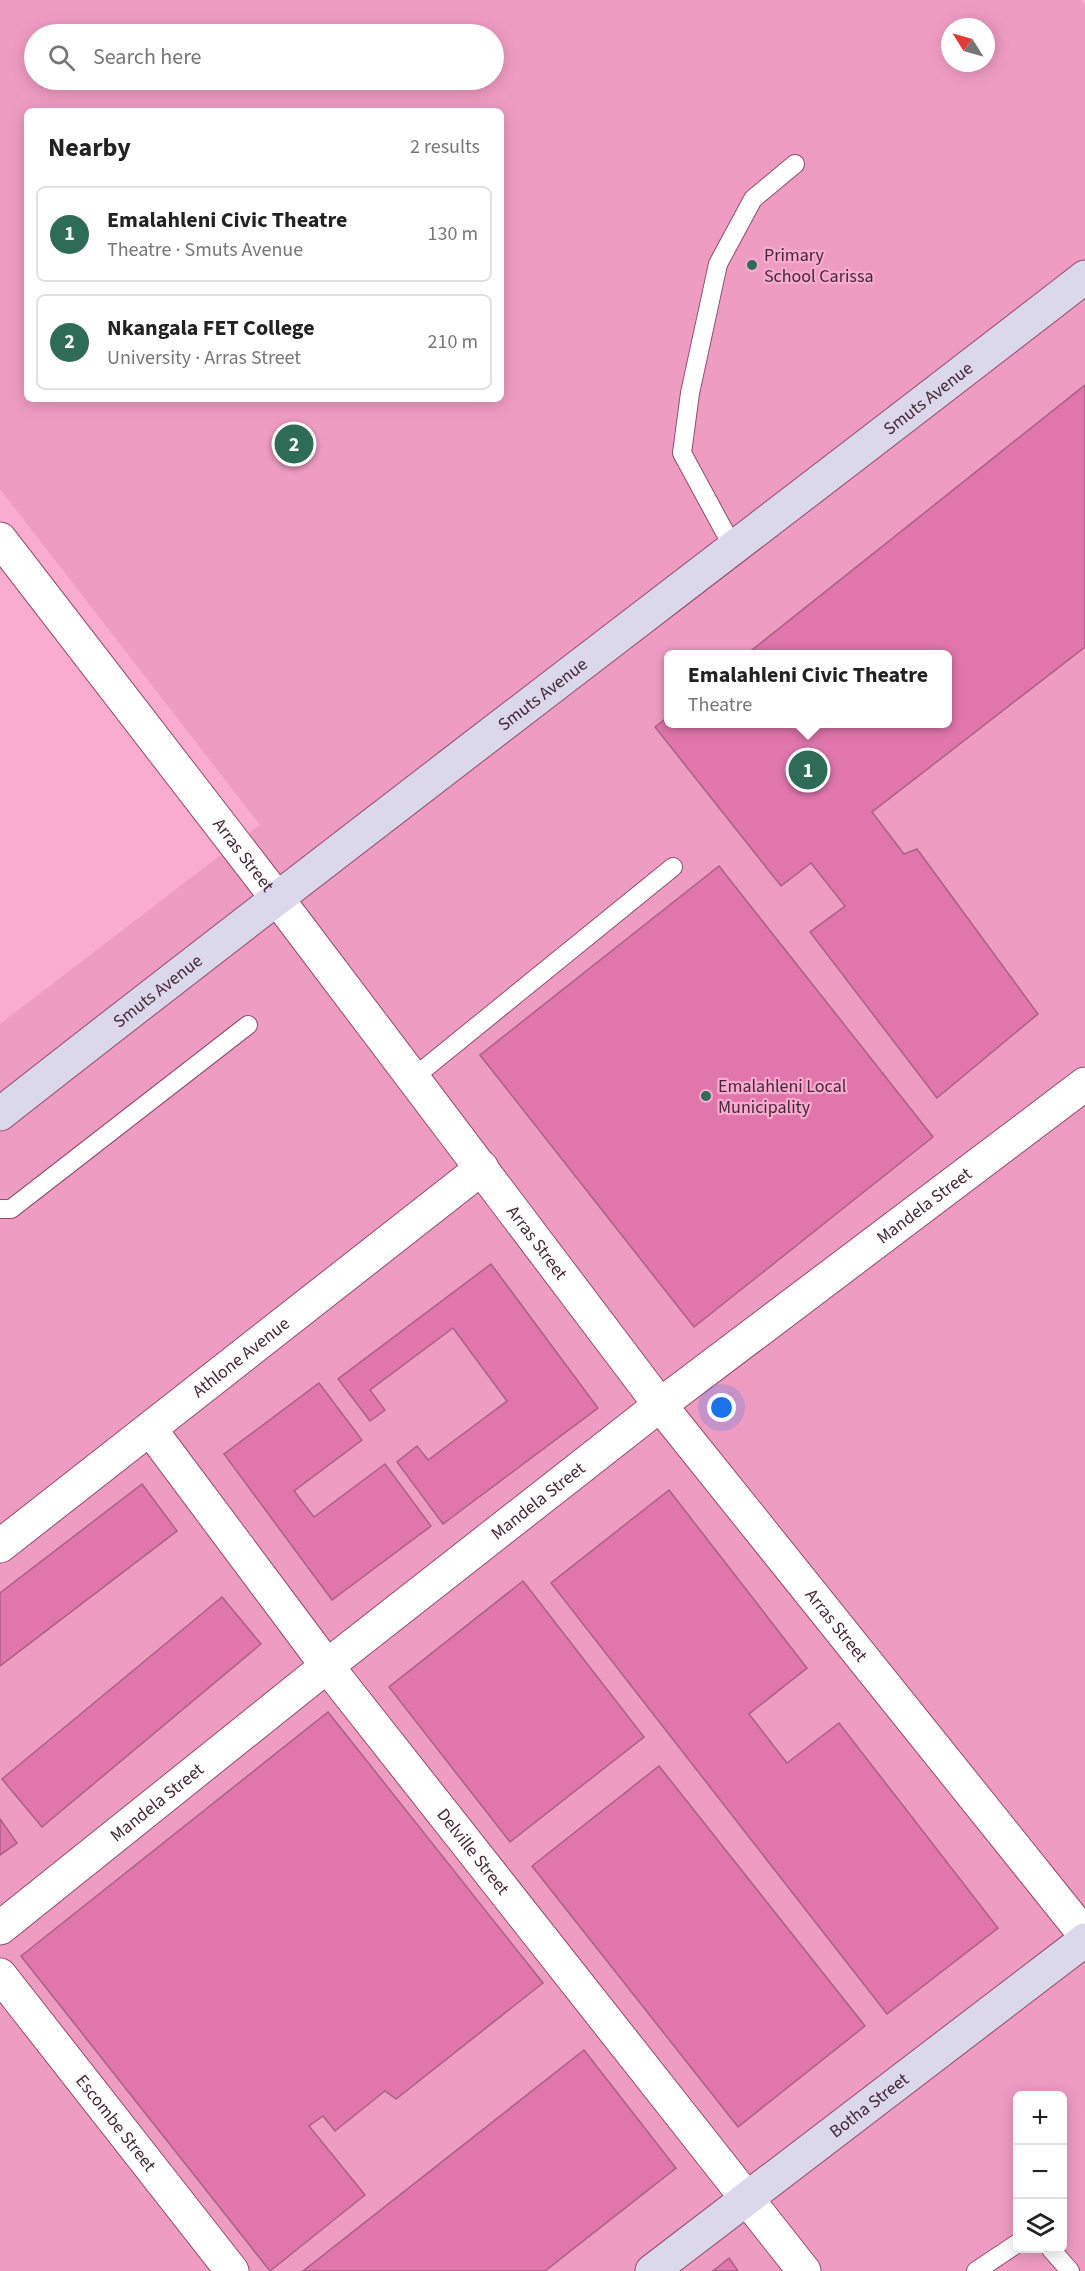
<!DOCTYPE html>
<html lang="en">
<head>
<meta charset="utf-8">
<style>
	:root { --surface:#fff; --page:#f6f6f6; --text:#222; --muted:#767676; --line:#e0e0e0; --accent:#2e6c58 }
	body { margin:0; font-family:"Source Sans 3",sans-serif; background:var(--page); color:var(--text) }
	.controls { position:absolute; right:18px; bottom:18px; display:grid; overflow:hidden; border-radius:9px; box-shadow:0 3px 15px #0003 }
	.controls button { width:54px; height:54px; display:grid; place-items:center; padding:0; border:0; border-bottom:2px solid var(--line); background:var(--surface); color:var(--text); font:30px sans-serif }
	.compass { position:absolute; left:941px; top:18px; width:54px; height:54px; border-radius:50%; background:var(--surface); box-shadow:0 3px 15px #0003; rotate:307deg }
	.you { position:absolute; left:722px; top:1408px; width:21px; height:21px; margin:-15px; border:4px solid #fff; border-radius:50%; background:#1a73e8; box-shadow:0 0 0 9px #1a73e833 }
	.badge { display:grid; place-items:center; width:39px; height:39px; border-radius:50%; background:var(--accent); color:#fff; font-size:20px; font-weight:700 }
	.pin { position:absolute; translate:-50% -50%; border:3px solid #fff; box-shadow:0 2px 6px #0006 }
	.popup { position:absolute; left:664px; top:650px; width:288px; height:78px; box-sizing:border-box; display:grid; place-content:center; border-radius:9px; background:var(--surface); filter:drop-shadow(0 2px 4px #0005); font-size:20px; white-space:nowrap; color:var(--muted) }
	.popup b { font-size:22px; color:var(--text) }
	.popup::after { content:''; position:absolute; left:50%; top:100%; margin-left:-12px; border:12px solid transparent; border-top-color:var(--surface) }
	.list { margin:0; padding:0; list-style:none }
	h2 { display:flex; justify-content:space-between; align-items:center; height:78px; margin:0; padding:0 24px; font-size:26px }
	h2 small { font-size:20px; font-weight:400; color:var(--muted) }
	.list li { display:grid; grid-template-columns:39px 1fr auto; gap:18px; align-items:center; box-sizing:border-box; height:96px; margin:0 12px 12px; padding:0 12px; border:2px solid var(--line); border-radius:9px }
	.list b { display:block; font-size:22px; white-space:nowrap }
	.list p { margin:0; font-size:20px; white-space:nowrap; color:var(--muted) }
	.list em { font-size:20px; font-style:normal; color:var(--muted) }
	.icon { flex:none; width:33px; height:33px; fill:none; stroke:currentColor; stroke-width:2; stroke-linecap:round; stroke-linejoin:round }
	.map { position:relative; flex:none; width:1085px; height:2271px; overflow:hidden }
	.search { position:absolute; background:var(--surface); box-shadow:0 3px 15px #0003; left:24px; top:24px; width:480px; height:66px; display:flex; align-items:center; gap:15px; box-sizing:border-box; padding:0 21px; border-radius:33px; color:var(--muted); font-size:22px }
	.panel { position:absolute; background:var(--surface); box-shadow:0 3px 15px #0003; left:24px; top:108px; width:480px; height:294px; border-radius:9px }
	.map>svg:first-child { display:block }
</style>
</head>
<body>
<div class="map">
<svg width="1085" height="2271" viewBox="0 0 1085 2271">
	<rect width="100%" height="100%" fill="#f9abd0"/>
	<path fill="#ef9cc3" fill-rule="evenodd" d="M 0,0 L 1081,0 L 1085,6 L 1085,2271 L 0,2271 L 0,1024 L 260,825 L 0,489 ZM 950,27 L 986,27 L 986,63 L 950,63 ZM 34,34 L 494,34 L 494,80 L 34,80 ZM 27,111 L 501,111 L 501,399 L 27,399 ZM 668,654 L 948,654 L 948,724 L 668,724 ZM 1018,2096 L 1062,2096 L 1062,2248 L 1018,2248 Z"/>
	<g fill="#e076ac" stroke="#a96185" stroke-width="1.5">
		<path d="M 1085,385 L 1085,647 L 872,812 L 904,854 L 917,849 L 1038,1014 L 937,1098 L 810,932 L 845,906 L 811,863 L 781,886 L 655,727 L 668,717 L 668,724 L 948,724 L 948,654 L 747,654 Z"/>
		<path d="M 719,866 L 933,1137 L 694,1327 L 480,1055 Z"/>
		<path d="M 491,1264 L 598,1408 L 443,1524 L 397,1462 L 417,1446 L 428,1460 L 507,1401 L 453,1328 L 370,1390 L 385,1410 L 370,1421 L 338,1379 Z"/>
		<path d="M 319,1383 L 362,1440 L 294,1491 L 314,1517 L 385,1464 L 431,1526 L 332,1600 L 224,1454 Z"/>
		<path d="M 142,1484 L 177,1531 L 0,1666 L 0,1593 Z"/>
		<path d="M 669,1490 L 807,1668 L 749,1714 L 787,1763 L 839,1723 L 998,1928 L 887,2014 L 551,1583 Z"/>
		<path d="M 523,1581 L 644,1737 L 510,1842 L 389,1687 Z"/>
		<path d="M 222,1597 L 261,1644 L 42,1827 L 2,1779 Z"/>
		<path d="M 328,1712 L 543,1983 L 396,2099 L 385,2091 L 335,2131 L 323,2116 L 309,2126 L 365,2195 L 270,2271 L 21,1956 Z"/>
		<path d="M 659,1766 L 865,2026 L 738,2127 L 532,1866 Z"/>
		<path d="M 0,1819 L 17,1843 L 0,1855 Z"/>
		<path d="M 584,2050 L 676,2168 L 545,2271 L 303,2271 Z"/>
		<path d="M 729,2258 L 738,2271 L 713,2271 Z"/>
	</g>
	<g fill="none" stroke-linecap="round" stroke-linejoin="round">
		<g stroke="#904b6e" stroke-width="20">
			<g id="lane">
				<path d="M 734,549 L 682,453 L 690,393 L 718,264 L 753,199 L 795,164"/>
				<path d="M 413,1078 L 673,867"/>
				<path d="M 0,1209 L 11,1209 L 248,1025"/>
				<path d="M 1050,2248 L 1070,2271"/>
				<path d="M 976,2271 L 1018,2243"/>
			</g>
		</g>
		<g stroke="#904b6e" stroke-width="35">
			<g id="street">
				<path id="s1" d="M 0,539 L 276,897 L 660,1405 L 1085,1935"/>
				<path id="s2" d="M 150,1429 L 327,1666 L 804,2271"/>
				<path id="s3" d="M 0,1546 L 482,1168"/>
				<path id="s4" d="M 0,1928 L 327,1666 L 660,1405 L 1085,1084"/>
				<path id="s5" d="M 0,1975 L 232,2271"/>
			</g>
		</g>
		<g stroke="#904b6e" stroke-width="35">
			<g id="secondary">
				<path id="s6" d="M 0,1114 C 359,832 724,557 1085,277"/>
				<path id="s7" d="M 652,2271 L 1085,1940"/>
			</g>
		</g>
		<use href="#lane" stroke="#fff" stroke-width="18"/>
		<use href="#street" stroke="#fff" stroke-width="33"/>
		<use href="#secondary" stroke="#dbd8eb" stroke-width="33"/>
	</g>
	<g fill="#2e6c58" stroke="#f9abd0" stroke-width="2">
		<circle cx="752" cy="265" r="6"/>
		<circle cx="706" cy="1096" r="6"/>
	</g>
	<g text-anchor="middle" stroke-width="4.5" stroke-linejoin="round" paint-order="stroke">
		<g font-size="18" fill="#462736" stroke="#f9abd0" text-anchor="start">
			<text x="764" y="261">Primary<tspan x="764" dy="21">School Carissa</tspan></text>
			<text x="718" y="1092">Emalahleni Local<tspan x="718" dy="21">Municipality</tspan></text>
		</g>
		<g font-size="18" fill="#462736" stroke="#f9abd0">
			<text dy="6" stroke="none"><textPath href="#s6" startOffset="1172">Smuts Avenue</textPath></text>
			<text dy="6" stroke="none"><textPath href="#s6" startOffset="686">Smuts Avenue</textPath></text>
			<text dy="6" stroke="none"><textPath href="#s1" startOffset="399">Arras Street</textPath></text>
			<text dy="6" stroke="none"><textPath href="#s6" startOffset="200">Smuts Avenue</textPath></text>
			<text dy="6" stroke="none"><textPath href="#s4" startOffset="1173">Mandela Street</textPath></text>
			<text dy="6" stroke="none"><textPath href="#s1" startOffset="885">Arras Street</textPath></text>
			<text dy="6" stroke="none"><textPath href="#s3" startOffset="306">Athlone Avenue</textPath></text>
			<text dy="6" stroke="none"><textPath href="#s4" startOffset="687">Mandela Street</textPath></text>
			<text dy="6" stroke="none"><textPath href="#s1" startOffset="1371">Arras Street</textPath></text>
			<text dy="6" stroke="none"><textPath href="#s4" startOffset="201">Mandela Street</textPath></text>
			<text dy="6" stroke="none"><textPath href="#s2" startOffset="532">Delville Street</textPath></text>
			<text dy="6" stroke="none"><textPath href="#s7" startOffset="273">Botha Street</textPath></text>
			<text dy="6" stroke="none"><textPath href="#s5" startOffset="188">Escombe Street</textPath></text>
		</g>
	</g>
</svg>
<div class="controls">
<button>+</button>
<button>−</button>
<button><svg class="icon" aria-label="layers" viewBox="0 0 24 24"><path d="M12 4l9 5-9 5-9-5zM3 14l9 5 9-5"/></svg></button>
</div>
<svg class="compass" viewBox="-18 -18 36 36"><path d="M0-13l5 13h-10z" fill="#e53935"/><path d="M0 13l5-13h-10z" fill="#767676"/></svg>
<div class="you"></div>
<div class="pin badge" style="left:808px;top:770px">1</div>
<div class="popup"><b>Emalahleni Civic Theatre</b>Theatre</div>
<div class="pin badge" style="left:294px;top:444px">2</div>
<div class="search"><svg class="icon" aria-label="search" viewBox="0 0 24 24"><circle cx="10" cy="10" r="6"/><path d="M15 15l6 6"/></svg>Search here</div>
<section class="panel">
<h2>Nearby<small>2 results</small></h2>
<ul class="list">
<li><span class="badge">1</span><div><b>Emalahleni Civic Theatre</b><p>Theatre · Smuts Avenue</p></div><em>130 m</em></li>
<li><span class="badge">2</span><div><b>Nkangala FET College</b><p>University · Arras Street</p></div><em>210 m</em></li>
</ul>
</section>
</div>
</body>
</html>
